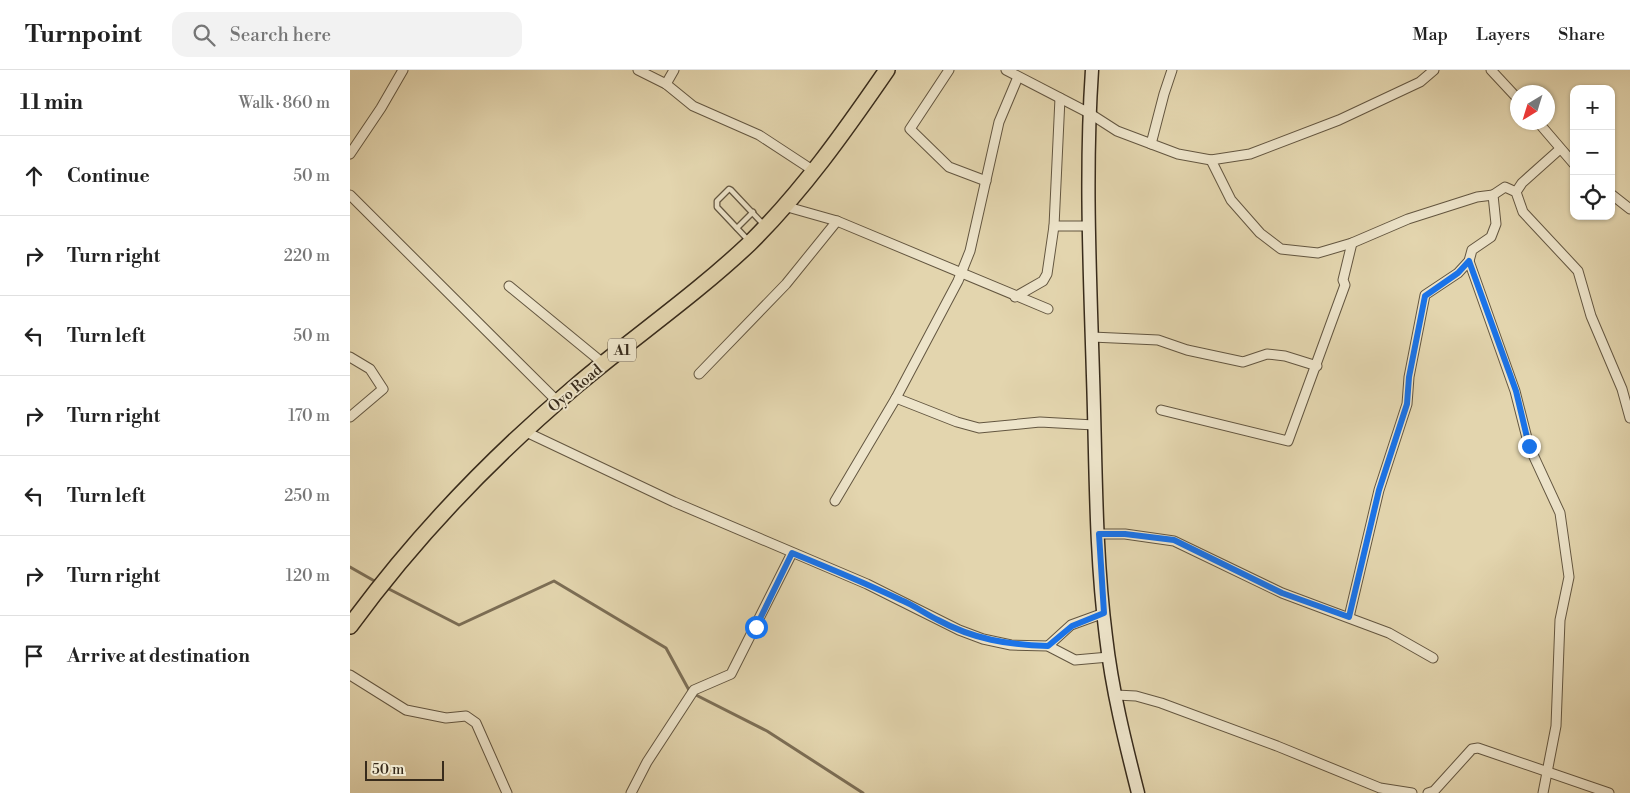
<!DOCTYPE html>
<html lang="en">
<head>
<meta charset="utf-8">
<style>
	:root { --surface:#fff; --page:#f2f2f2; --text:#222; --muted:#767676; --line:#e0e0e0 }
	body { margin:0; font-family:"Libre Bodoni",serif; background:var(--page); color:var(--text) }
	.controls { position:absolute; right:15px; top:15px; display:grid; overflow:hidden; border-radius:10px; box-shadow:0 1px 4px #0004 }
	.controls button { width:45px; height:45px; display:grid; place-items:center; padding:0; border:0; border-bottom:1px solid var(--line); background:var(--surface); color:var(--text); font:25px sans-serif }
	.compass { position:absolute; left:1160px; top:15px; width:45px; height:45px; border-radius:50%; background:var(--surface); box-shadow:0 1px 4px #0004; rotate:218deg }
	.scale { position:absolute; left:15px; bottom:12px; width:79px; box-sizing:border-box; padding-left:5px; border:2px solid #382b1b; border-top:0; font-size:14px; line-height:18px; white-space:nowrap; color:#382b1b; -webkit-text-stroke:4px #ede4ca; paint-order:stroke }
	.stop { position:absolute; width:15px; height:15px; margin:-11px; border:4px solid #1a73e8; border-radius:50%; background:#fff }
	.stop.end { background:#1a73e8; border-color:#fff; box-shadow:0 1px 5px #0008 }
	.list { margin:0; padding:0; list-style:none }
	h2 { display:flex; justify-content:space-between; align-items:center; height:65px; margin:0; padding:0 20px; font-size:21px }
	h2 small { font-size:16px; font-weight:400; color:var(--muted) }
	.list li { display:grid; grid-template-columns:32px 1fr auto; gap:15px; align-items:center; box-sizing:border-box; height:80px; padding:0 20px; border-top:1px solid var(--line) }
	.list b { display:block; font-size:19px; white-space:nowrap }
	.list em { font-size:16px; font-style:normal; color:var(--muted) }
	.icon { flex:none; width:28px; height:28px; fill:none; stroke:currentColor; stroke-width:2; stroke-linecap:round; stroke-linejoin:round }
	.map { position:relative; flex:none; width:1280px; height:723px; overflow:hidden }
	header { display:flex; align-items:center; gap:30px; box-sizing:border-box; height:70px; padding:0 25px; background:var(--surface); border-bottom:1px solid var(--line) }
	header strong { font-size:24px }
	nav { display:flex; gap:28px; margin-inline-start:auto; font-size:18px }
	.search { width:350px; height:45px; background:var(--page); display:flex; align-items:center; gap:12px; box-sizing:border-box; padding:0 18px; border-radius:15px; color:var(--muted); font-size:19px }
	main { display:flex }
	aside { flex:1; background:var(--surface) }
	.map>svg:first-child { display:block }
</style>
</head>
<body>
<header>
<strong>Turnpoint</strong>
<div class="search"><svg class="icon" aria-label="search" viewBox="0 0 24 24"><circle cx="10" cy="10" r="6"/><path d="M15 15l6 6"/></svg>Search here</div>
<nav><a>Map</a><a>Layers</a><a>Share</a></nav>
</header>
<main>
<aside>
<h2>11 min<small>Walk · 860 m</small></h2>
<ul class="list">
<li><svg class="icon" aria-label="ahead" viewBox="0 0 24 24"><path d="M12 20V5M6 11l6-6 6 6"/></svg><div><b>Continue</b></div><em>50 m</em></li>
<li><svg class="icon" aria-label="right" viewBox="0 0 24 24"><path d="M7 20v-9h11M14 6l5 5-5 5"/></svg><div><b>Turn right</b></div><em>220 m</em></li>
<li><svg class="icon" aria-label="left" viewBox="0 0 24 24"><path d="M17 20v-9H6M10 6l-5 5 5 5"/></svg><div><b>Turn left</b></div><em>50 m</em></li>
<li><svg class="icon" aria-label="right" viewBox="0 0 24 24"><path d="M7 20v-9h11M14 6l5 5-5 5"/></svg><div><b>Turn right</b></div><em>170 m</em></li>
<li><svg class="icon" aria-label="left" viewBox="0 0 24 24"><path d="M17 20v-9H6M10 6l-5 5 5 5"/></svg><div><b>Turn left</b></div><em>250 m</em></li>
<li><svg class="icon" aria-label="right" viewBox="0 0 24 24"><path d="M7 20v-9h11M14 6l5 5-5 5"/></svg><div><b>Turn right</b></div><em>120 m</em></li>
<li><svg class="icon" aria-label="arrive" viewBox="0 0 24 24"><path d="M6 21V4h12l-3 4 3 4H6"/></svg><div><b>Arrive at destination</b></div></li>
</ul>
</aside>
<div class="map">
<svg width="1280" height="723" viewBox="0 0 1280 723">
	<rect width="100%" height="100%" fill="#e3d5ae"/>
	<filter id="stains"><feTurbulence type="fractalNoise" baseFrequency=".004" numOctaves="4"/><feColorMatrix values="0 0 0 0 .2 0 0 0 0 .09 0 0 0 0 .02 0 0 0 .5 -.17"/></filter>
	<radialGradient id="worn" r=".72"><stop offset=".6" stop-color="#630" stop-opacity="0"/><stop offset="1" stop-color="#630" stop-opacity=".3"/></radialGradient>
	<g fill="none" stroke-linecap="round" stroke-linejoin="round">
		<g stroke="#7c6e55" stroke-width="3">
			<path d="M 0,497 L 28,513"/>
			<path d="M 35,517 L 109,555 L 204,511 L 316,578 L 340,622 L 417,661 L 513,723"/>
		</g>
		<g stroke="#635640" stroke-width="7">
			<g id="service">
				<path d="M 387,158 L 403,142"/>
				<path d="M 399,171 L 367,137 L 367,131 L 379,119 L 381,120 L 413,154"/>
			</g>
		</g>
		<g stroke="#635640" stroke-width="11">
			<g id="minor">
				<path d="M 288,0 L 316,14 L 343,36 L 409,65 L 464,101"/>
				<path d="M 599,0 L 560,59 L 599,97 L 636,111"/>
				<path d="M 656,0 L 739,43 L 767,61 L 828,84 L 861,90 L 900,84 L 989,50 L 1070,12 L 1084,0"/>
				<path d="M 1141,0 L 1168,29"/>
				<path d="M 316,14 L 324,0"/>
				<path d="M 1188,52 L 1224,94"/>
				<path d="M 801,74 L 814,24 L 822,0"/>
				<path d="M 0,84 L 31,38 L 53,0"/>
				<path d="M 861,90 L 881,130 L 910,163 L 931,179 L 968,183 L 1002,173 L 1058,149 L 1127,127 L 1143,125"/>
				<path d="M 1166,122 L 1172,113 L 1210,79"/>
				<path d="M 1261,124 L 1280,139"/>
				<path d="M 0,125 L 208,332"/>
				<path d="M 434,136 L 487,151 L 698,239"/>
				<path d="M 704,156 L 738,156"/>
				<path d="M 1119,191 L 1165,321 L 1179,376 L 1210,443 L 1219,507 L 1210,550 L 1206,656 L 1193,723"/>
				<path d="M 159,216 L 254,294"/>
				<path d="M 665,227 L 693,211 L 697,204 L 704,156 L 710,28"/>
				<path d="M 742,267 L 808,270 L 837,280 L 893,292 L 917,284 L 935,286 L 967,296"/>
				<path d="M 0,287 L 20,299 L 33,319 L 0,347"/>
				<path d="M 349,304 L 436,214 L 487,151"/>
				<path d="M 546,328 L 608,211 L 620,181 L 649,52 L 668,7"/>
				<path d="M 811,340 L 938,371 L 995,215 L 993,210 L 1002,173"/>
				<path d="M 174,361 L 324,432 L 517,514 L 609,560 L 633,569 L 661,575 L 698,576 L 725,590 L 759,587"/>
				<path d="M 485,431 L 546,328 L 607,352 L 629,358 L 690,352 L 744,355"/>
				<path d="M 749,464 L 775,464 L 824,471 L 932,523 L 1039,563 L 1083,588"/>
				<path d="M 999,547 L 1029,420 L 1057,334 L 1059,307 L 1075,225 L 1108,203 L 1119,191 L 1122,180 L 1141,167 L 1146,154 L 1143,125 L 1155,117 L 1166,122 L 1173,142 L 1228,201 L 1241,246 L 1272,319 L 1280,348"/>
				<path d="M 698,576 L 721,555 L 754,543"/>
				<path d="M 0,605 L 56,640 L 96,648 L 116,646 L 126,653 L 157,723"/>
				<path d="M 766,625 L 786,626 L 811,633 L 927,676 L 1030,718 L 1062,723"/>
				<path d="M 281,723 L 297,692 L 344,620 L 381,604 L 442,483"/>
				<path d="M 1078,723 L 1084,721 L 1122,679 L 1128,678 L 1259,723"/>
			</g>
		</g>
		<g stroke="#382b1b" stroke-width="15">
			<path id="secondary" d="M 742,0 C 735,102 740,204 743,306 C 746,393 745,481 756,567 C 762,620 775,672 788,723"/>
		</g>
		<g stroke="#382b1b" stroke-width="18">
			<path id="trunk" d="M 0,556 C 65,467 143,386 227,315 C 284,267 345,225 399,174 C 452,122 495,61 537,0"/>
		</g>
		<use href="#service" stroke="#ede4ca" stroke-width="4.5"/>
		<use href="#minor" stroke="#ede4ca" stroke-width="9"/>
		<use href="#secondary" stroke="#ede4ca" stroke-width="12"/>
		<use href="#trunk" stroke="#e3d5ae" stroke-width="15"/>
	</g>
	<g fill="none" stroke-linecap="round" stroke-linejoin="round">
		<path stroke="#1a73e8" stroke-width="6" d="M 406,557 L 442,483 C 479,498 515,513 551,530 C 564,535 575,544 588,550 C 623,569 658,575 698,576 L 722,556 L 754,543 L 749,464 L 775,464 L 824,470 L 932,523 L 999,547 L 1029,420 L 1057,334 L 1059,307 L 1075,226 L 1108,203 L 1119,191 L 1166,321 L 1179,376"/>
	</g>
	<g text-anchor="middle" stroke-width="4" stroke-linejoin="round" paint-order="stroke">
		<rect fill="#ede4ca" stroke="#6e6250" stroke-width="1" x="258" y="268.5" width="28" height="23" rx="4"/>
		<g font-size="14" font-weight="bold" fill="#382b1b">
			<text x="272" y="285">A1</text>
		</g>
		<g font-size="15" fill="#382b1b" stroke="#ede4ca">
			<text transform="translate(225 318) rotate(-40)" y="5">Oyo Road</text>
		</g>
	</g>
	<rect width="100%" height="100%" filter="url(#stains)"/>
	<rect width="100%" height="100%" fill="url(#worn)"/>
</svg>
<div class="controls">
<button>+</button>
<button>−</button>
<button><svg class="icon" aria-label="locate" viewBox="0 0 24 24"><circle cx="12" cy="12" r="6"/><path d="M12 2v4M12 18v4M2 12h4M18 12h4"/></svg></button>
</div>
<svg class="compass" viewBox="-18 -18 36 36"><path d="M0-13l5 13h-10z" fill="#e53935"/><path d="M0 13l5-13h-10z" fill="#767676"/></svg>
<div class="scale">50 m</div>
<div class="stop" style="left:406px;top:557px"></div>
<div class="stop end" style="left:1179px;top:376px"></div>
</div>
</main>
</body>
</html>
